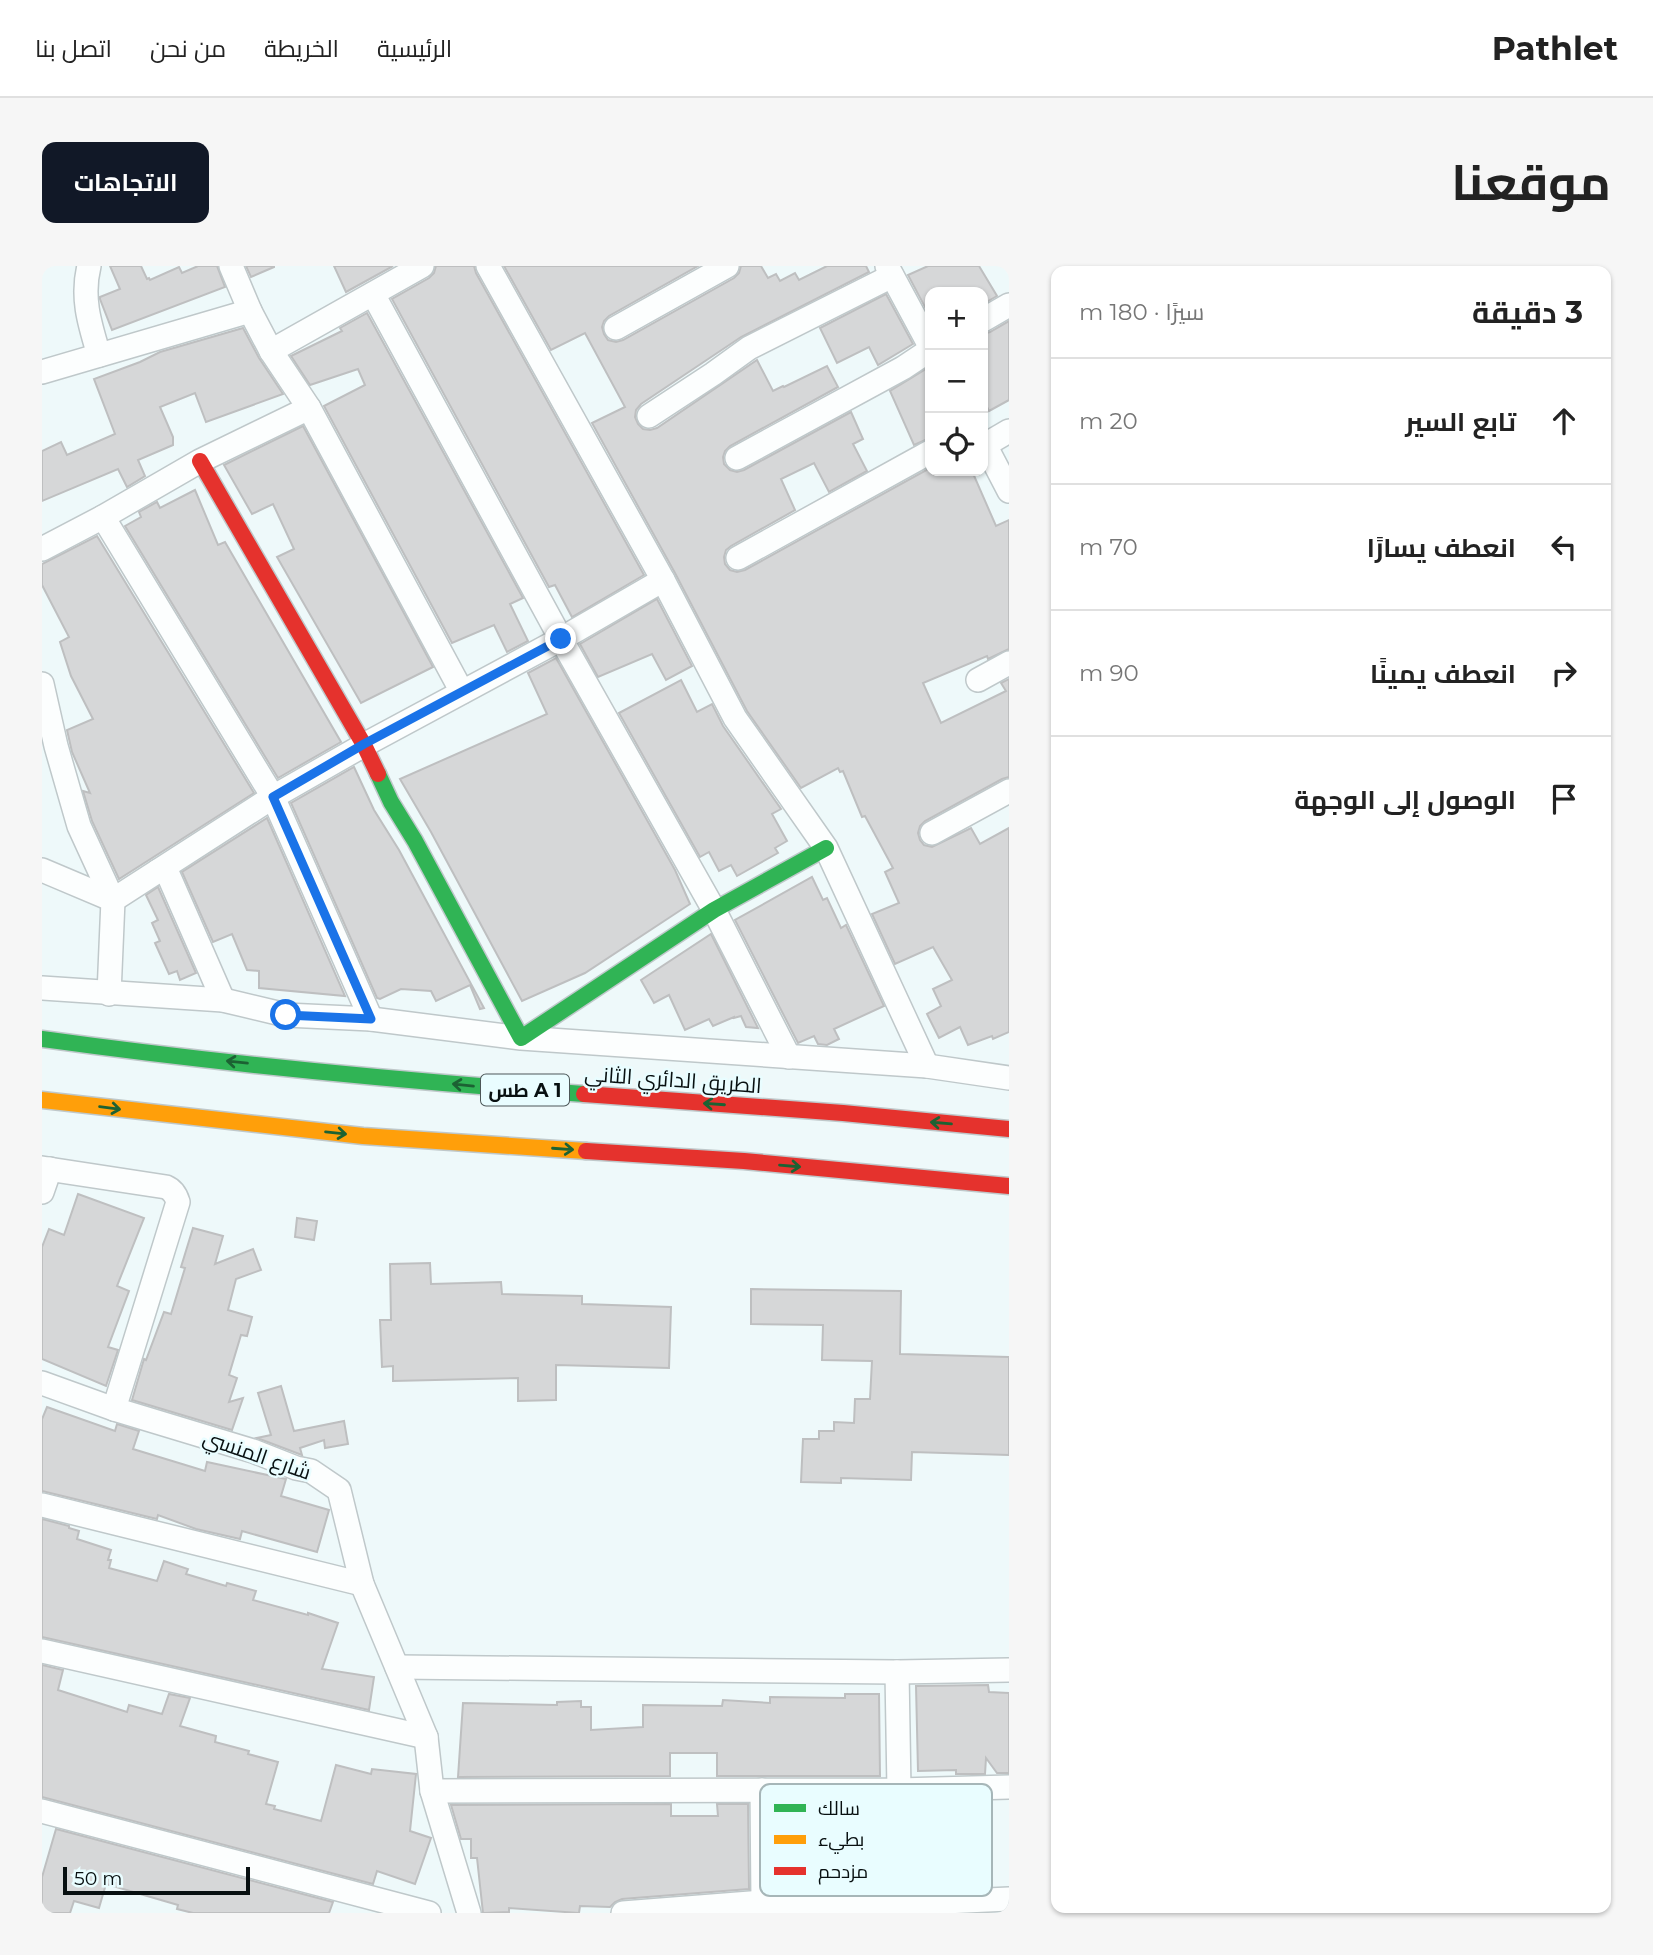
<!DOCTYPE html>
<html lang="ar">
<head>
<meta charset="utf-8">
<style>
	:root { --surface:#fff; --page:#f6f6f6; --text:#222; --muted:#767676; --line:#e0e0e0; --accent:#111827 }
	body { margin:0; font-family:Montserrat,Cairo,sans-serif; background:var(--page); color:var(--text); direction:rtl }
	.controls { position:absolute; right:21px; top:21px; display:grid; overflow:hidden; border-radius:14px; box-shadow:0 2px 5px #0004 }
	.controls button { width:63px; height:63px; display:grid; place-items:center; padding:0; border:0; border-bottom:2px solid var(--line); background:var(--surface); color:var(--text); font:35px sans-serif }
	.scale { position:absolute; left:21px; bottom:18px; width:187px; box-sizing:border-box; padding-left:7px; border:4px solid #081011; border-top:0; font-size:19px; line-height:24px; white-space:nowrap; color:#081011; -webkit-text-stroke:5px #e9fdff; paint-order:stroke }
	.stop { position:absolute; width:21px; height:21px; margin:-16px; border:5px solid #1a73e8; border-radius:50%; background:#fff }
	.stop.end { background:#1a73e8; border-color:#fff; box-shadow:0 2px 7px #0008 }
	.list { margin:0; padding:0; list-style:none }
	h2 { display:flex; justify-content:space-between; align-items:center; height:91px; margin:0; padding:0 28px; font-size:30px }
	h2 small { font-size:23px; font-weight:400; color:var(--muted) }
	.list li { display:grid; grid-template-columns:46px 1fr auto; gap:21px; align-items:center; box-sizing:border-box; height:126px; padding:0 28px; border-top:2px solid var(--line) }
	.list b { display:block; font-size:26px; white-space:nowrap }
	.list em { font-size:23px; font-style:normal; color:var(--muted) }
	.icon { flex:none; width:38px; height:38px; fill:none; stroke:currentColor; stroke-width:2; stroke-linecap:round; stroke-linejoin:round }
	.map { position:relative; flex:none; width:967px; height:1647px; overflow:hidden; direction:ltr; border-radius:14px }
	header { display:flex; align-items:center; gap:42px; box-sizing:border-box; height:98px; padding:0 35px; background:var(--surface); border-bottom:2px solid var(--line) }
	header strong { font-size:33px }
	nav { display:flex; gap:38px; margin-inline-start:auto; font-size:24px }
	.intro { display:flex; align-items:center; justify-content:space-between; box-sizing:border-box; height:168px; padding:0 42px }
	h1 { margin:0; font-size:49px }
	.button { padding:18px 32px; border-radius:14px; background:var(--accent); color:#fff; font-size:24px; font-weight:700 }
	main { display:flex; gap:42px; padding:0 42px }
	aside { flex:1; background:var(--surface); border-radius:14px; box-shadow:0 2px 5px #0004 }
	.map>svg:first-child { display:block }
</style>
</head>
<body>
<header>
<strong>Pathlet</strong>
<nav><a>الرئيسية</a><a>الخريطة</a><a>من نحن</a><a>اتصل بنا</a></nav>
</header>
<div class="intro"><h1>موقعنا</h1><a class="button">الاتجاهات</a></div>
<main>
<aside>
<h2>3 دقيقة<small>سيرًا · 180 m</small></h2>
<ul class="list">
<li><svg class="icon" aria-label="ahead" viewBox="0 0 24 24"><path d="M12 20V5M6 11l6-6 6 6"/></svg><div><b>تابع السير</b></div><em>20 m</em></li>
<li><svg class="icon" aria-label="left" viewBox="0 0 24 24"><path d="M17 20v-9H6M10 6l-5 5 5 5"/></svg><div><b>انعطف يسارًا</b></div><em>70 m</em></li>
<li><svg class="icon" aria-label="right" viewBox="0 0 24 24"><path d="M7 20v-9h11M14 6l5 5-5 5"/></svg><div><b>انعطف يمينًا</b></div><em>90 m</em></li>
<li><svg class="icon" aria-label="arrive" viewBox="0 0 24 24"><path d="M6 21V4h12l-3 4 3 4H6"/></svg><div><b>الوصول إلى الوجهة</b></div></li>
</ul>
</aside>
<div class="map">
<svg width="967" height="1647" viewBox="0 0 967 1647">
	<rect width="100%" height="100%" fill="#eef9fa"/>
	<g fill="#d6d7d8" stroke="#bebfc0" stroke-width="2">
		<path d="M 68,0 L 99,0 L 105,13 L 107,12 L 108,14 L 137,1 L 140,7 L 156,0 L 175,0 L 183,21 L 70,64 L 58,33 L 58,31 L 78,23 Z"/>
		<path d="M 204,0 L 232,0 L 232,1 L 209,11 Z"/>
		<path d="M 292,0 L 351,0 L 304,26 Z"/>
		<path d="M 394,0 L 432,0 L 434,7 L 602,309 L 530,351 L 513,319 L 507,321 L 350,33 L 387,12 L 392,7 Z"/>
		<path d="M 462,0 L 656,0 L 567,50 L 562,55 L 560,61 L 562,68 L 566,74 L 574,76 L 581,74 L 692,12 L 697,7 L 699,0 L 719,0 L 726,12 L 734,8 L 738,15 L 753,7 L 757,14 L 785,0 L 824,0 L 827,6 L 699,71 L 599,138 L 594,144 L 593,151 L 596,158 L 601,163 L 608,164 L 615,162 L 715,94 L 731,125 L 741,120 L 742,121 L 785,100 L 796,121 L 688,180 L 683,185 L 681,191 L 682,198 L 688,204 L 695,206 L 702,204 L 809,146 L 821,173 L 811,178 L 825,205 L 787,226 L 772,197 L 739,213 L 753,244 L 689,280 L 684,284 L 682,291 L 683,298 L 688,304 L 695,306 L 703,304 L 888,202 L 888,205 L 930,205 L 954,260 L 967,254 L 967,383 L 946,393 L 945,390 L 881,417 L 899,457 L 964,425 L 959,417 L 967,413 L 967,511 L 960,513 L 883,555 L 878,560 L 876,567 L 878,574 L 882,579 L 890,581 L 929,562 L 938,578 L 967,562 L 967,766 L 951,773 L 950,770 L 926,779 L 918,761 L 897,772 L 885,748 L 899,740 L 891,723 L 910,714 L 891,681 L 853,698 L 830,648 L 857,637 L 843,606 L 851,602 L 823,550 L 820,551 L 801,505 L 798,506 L 796,502 L 759,522 L 705,445 L 633,307 L 550,157 L 583,141 L 543,67 L 509,84 Z"/>
		<path d="M 886,0 L 937,0 L 955,30 L 941,38 L 941,26 L 888,26 L 888,41 L 884,43 L 866,9 Z"/>
		<path d="M 844,28 L 871,78 L 836,99 L 827,81 L 795,97 L 778,62 Z"/>
		<path d="M 325,47 L 481,332 L 468,338 L 486,375 L 465,386 L 452,359 L 410,377 L 282,140 L 323,119 L 316,103 L 268,119 L 249,90 L 300,65 L 298,62 Z"/>
		<path d="M 967,55 L 967,134 L 947,145 L 941,133 L 941,68 L 948,66 Z"/>
		<path d="M 201,62 L 217,92 L 241,128 L 164,156 L 153,127 L 118,141 L 131,171 L 131,179 L 96,194 L 103,210 L 85,221 L 76,203 L 0,235 L 0,185 L 19,176 L 25,189 L 73,168 L 52,113 L 98,96 L 118,86 Z"/>
		<path d="M 884,103 L 888,113 L 888,172 L 872,179 L 848,125 Z"/>
		<path d="M 261,160 L 391,401 L 319,437 L 235,291 L 252,283 L 231,238 L 210,248 L 182,199 Z"/>
		<path d="M 153,224 L 176,279 L 183,276 L 299,476 L 236,512 L 83,260 L 99,251 L 97,246 L 115,236 L 118,242 Z"/>
		<path d="M 55,270 L 212,527 L 77,613 L 50,555 L 41,525 L 48,527 L 30,486 L 25,464 L 51,453 L 29,410 L 18,376 L 27,371 L 0,319 L 0,298 Z"/>
		<path d="M 615,333 L 650,400 L 624,414 L 610,388 L 556,411 L 538,378 Z"/>
		<path d="M 514,392 L 633,604 L 648,638 L 543,707 L 480,735 L 389,566 L 358,513 L 505,448 L 486,407 Z"/>
		<path d="M 639,414 L 655,446 L 670,438 L 681,460 L 739,543 L 730,548 L 745,575 L 733,582 L 736,587 L 695,610 L 689,599 L 677,605 L 667,586 L 658,591 L 577,447 Z"/>
		<path d="M 312,501 L 332,544 L 357,584 L 442,742 L 438,743 L 428,719 L 394,735 L 389,725 L 359,723 L 338,733 L 335,732 L 249,537 Z"/>
		<path d="M 225,552 L 303,730 L 217,722 L 217,705 L 205,704 L 190,668 L 171,676 L 140,606 Z"/>
		<path d="M 770,611 L 781,634 L 785,632 L 799,662 L 804,659 L 842,740 L 792,763 L 797,773 L 785,779 L 776,778 L 772,770 L 756,777 L 693,654 Z"/>
		<path d="M 116,621 L 154,707 L 138,714 L 135,705 L 127,708 L 113,677 L 118,675 L 110,657 L 116,654 L 104,629 Z"/>
		<path d="M 669,668 L 716,762 L 704,761 L 699,750 L 692,752 L 692,751 L 671,760 L 667,753 L 643,764 L 627,729 L 612,737 L 599,714 Z"/>
		<path d="M 36,928 L 102,952 L 75,1020 L 87,1025 L 66,1081 L 76,1084 L 64,1120 L 0,1093 L 0,981 L 7,963 L 22,969 Z"/>
		<path d="M 255,952 L 275,955 L 272,974 L 253,971 Z"/>
		<path d="M 151,962 L 181,970 L 173,998 L 211,983 L 219,1004 L 194,1013 L 186,1044 L 210,1051 L 205,1070 L 199,1069 L 187,1109 L 195,1112 L 187,1136 L 201,1132 L 190,1164 L 90,1134 L 102,1093 L 104,1094 L 122,1046 L 129,1048 L 143,1002 L 139,1001 Z"/>
		<path d="M 388,997 L 389,1018 L 459,1016 L 460,1028 L 540,1030 L 540,1038 L 629,1041 L 627,1102 L 514,1099 L 514,1134 L 476,1135 L 476,1112 L 351,1115 L 351,1100 L 340,1101 L 338,1054 L 349,1054 L 348,998 Z"/>
		<path d="M 709,1023 L 859,1025 L 858,1088 L 967,1091 L 967,1189 L 870,1186 L 869,1214 L 799,1212 L 799,1217 L 759,1216 L 761,1173 L 777,1173 L 777,1165 L 792,1165 L 792,1156 L 812,1157 L 813,1133 L 828,1133 L 830,1095 L 780,1094 L 781,1059 L 709,1058 Z"/>
		<path d="M 239,1120 L 252,1165 L 302,1155 L 306,1178 L 283,1182 L 282,1174 L 258,1182 L 260,1189 L 215,1172 L 229,1169 L 216,1127 Z"/>
		<path d="M 5,1141 L 73,1165 L 75,1158 L 97,1165 L 91,1183 L 163,1205 L 165,1196 L 244,1213 L 239,1230 L 287,1244 L 275,1286 L 200,1265 L 198,1273 L 154,1263 L 116,1249 L 115,1253 L 0,1225 L 0,1153 Z"/>
		<path d="M 0,1253 L 27,1260 L 27,1262 L 37,1265 L 35,1273 L 69,1284 L 66,1294 L 69,1294 L 67,1302 L 115,1315 L 122,1295 L 146,1303 L 144,1308 L 184,1320 L 185,1317 L 214,1325 L 211,1334 L 266,1349 L 266,1347 L 296,1357 L 280,1403 L 332,1411 L 327,1444 L 0,1371 Z"/>
		<path d="M 0,1399 L 21,1404 L 16,1424 L 85,1446 L 87,1439 L 120,1448 L 127,1428 L 148,1432 L 138,1460 L 174,1470 L 173,1476 L 207,1485 L 206,1488 L 236,1496 L 224,1538 L 233,1540 L 232,1543 L 279,1555 L 294,1499 L 329,1508 L 330,1503 L 374,1508 L 368,1565 L 389,1572 L 373,1618 L 335,1605 L 331,1618 L 0,1531 Z"/>
		<path d="M 946,1419 L 947,1426 L 967,1427 L 967,1507 L 955,1507 L 944,1492 L 943,1508 L 914,1508 L 914,1504 L 876,1505 L 874,1420 Z"/>
		<path d="M 803,1428 L 837,1428 L 838,1510 L 675,1510 L 675,1487 L 628,1487 L 628,1510 L 416,1511 L 421,1437 L 515,1439 L 515,1436 L 539,1435 L 539,1441 L 549,1441 L 549,1464 L 601,1461 L 601,1439 L 680,1440 L 681,1434 L 728,1437 L 728,1431 L 803,1432 Z"/>
		<path d="M 629,1538 L 629,1550 L 676,1550 L 675,1538 L 706,1538 L 707,1623 L 580,1633 L 573,1636 L 568,1641 L 538,1640 L 537,1647 L 467,1642 L 467,1646 L 441,1647 L 435,1592 L 429,1592 L 429,1573 L 419,1573 L 409,1539 Z"/>
		<path d="M 14,1563 L 291,1636 L 287,1647 L 151,1647 L 135,1643 L 136,1639 L 64,1618 L 57,1642 L 32,1635 L 28,1647 L 0,1647 L 0,1611 Z"/>
	</g>
	<g fill="none" stroke-linecap="round" stroke-linejoin="round">
		<g stroke="#bfc8ca" stroke-width="26">
			<g id="street">
				<path d="M 47,0 C 39,32 48,59 57,89"/>
				<path d="M 189,0 L 208,45 L 229,85 L 267,142 L 420,426"/>
				<path d="M 446,0 L 621,314 L 693,452 L 784,582 L 885,800"/>
				<path d="M 845,0 L 888,80"/>
				<path d="M 331,28 L 519,373 L 672,644 L 747,791"/>
				<path d="M 941,54 L 967,39"/>
				<path d="M 574,62 L 685,0"/>
				<path d="M 229,85 L 380,0"/>
				<path d="M 0,106 L 208,45"/>
				<path d="M 607,150 L 671,108 L 707,82 L 850,10"/>
				<path d="M 941,175 L 967,225"/>
				<path d="M 943,179 L 967,165"/>
				<path d="M 695,192 L 861,102 L 888,84"/>
				<path d="M 61,251 L 231,531 L 329,753"/>
				<path d="M 0,283 L 61,251 L 158,195 L 267,142"/>
				<path d="M 696,292 L 888,186"/>
				<path d="M 936,414 L 967,397"/>
				<path d="M 0,418 L 14,480 L 37,560 L 71,634 L 67,728"/>
				<path d="M 890,567 L 967,525"/>
				<path d="M 0,604 L 71,634 L 231,531 L 322,479 L 519,373 L 621,314"/>
				<path d="M 116,605 L 125,606 L 181,734"/>
				<path d="M 0,722 L 181,734 L 244,749 L 329,753 L 479,772 L 885,800 L 967,812"/>
				<path d="M 0,902 L 124,921 C 131,924 134,929 136,936 L 72,1143"/>
				<path d="M 0,926 L 8,903"/>
				<path d="M 0,1117 L 72,1143 L 211,1185 L 254,1202 L 269,1205 L 297,1224 L 320,1318 L 384,1471 L 390,1525 L 427,1647"/>
				<path d="M 0,1239 L 320,1318"/>
				<path d="M 0,1385 L 384,1471"/>
				<path d="M 355,1401 L 855,1406 L 967,1404"/>
				<path d="M 855,1406 L 857,1524"/>
				<path d="M 720,1524 L 721,1636"/>
				<path d="M 390,1525 L 857,1524 L 967,1521"/>
				<path d="M 0,1545 L 387,1647"/>
				<path d="M 581,1647 L 721,1636 L 859,1638 L 967,1633"/>
			</g>
		</g>
		<g stroke="#bfc8ca" stroke-width="19">
			<g id="fast">
				<path d="M 336,508 L 349,536 L 373,575 L 479,772 L 672,644 L 784,582"/>
				<path d="M 0,773 C 180,798 361,815 542,828"/>
			</g>
		</g>
		<g stroke="#bfc8ca" stroke-width="19">
			<path id="slow" d="M 0,834 L 321,870 L 544,885"/>
		</g>
		<g stroke="#bfc8ca" stroke-width="19">
			<g id="jam">
				<path d="M 158,195 L 322,479 L 336,508"/>
				<path d="M 542,828 L 801,847 L 967,863"/>
				<path d="M 544,885 L 702,895 L 967,920"/>
			</g>
		</g>
		<use href="#street" stroke="#fcfefe" stroke-width="23"/>
		<use href="#fast" stroke="#30b455" stroke-width="16"/>
		<use href="#slow" stroke="#ff9f0a" stroke-width="16"/>
		<use href="#jam" stroke="#e5322d" stroke-width="16"/>
	</g>
	<defs><path id="oneway-shaft" d="M-6 0H5M1.5-3L5.5 0L1.5 3" fill="none" stroke-width="1.6" stroke-linecap="round" stroke-linejoin="round" transform="scale(1.75)"/></defs>
	<g stroke="#1c6233">
		<use href="#oneway-shaft" transform="translate(195 796) rotate(-174)"/>
		<use href="#oneway-shaft" transform="translate(421 819) rotate(-174)"/>
		<use href="#oneway-shaft" transform="translate(672 838) rotate(-176)"/>
		<use href="#oneway-shaft" transform="translate(68 842) rotate(7)"/>
		<use href="#oneway-shaft" transform="translate(899 857) rotate(-175)"/>
		<use href="#oneway-shaft" transform="translate(294 867) rotate(6)"/>
		<use href="#oneway-shaft" transform="translate(521 883) rotate(4)"/>
		<use href="#oneway-shaft" transform="translate(748 900) rotate(5)"/>
	</g>
	<g fill="none" stroke-linecap="round" stroke-linejoin="round">
		<path stroke="#1a73e8" stroke-width="9" d="M 244,749 L 329,753 L 231,531 L 322,478 L 519,373"/>
	</g>
	<g text-anchor="middle" stroke-width="5" stroke-linejoin="round" paint-order="stroke">
		<rect fill="#e9fdff" stroke="#4c5758" stroke-width="2" x="439" y="808.5" width="88" height="31" rx="5"/>
		<g font-size="19" font-weight="bold" fill="#081011">
			<text x="483" y="831">طس A 1</text>
		</g>
		<g font-size="21" fill="#081011" stroke="#e9fdff">
			<text transform="translate(631 814) rotate(4)" y="7">الطريق الدائري الثاني</text>
			<text transform="translate(215 1189) rotate(19)" y="7">شارع المنسي</text>
		</g>
	</g>
	<rect x="718" y="1518" width="232" height="112" rx="10" fill="#e9fdff" stroke="#a6b6b8" stroke-width="2"/>
	<rect x="732" y="1538" width="32" height="8" fill="#30b455"/>
	<rect x="732" y="1569" width="32" height="9" fill="#ff9f0a"/>
	<rect x="732" y="1601" width="32" height="8" fill="#e5322d"/>
	<g font-size="19" fill="#081011">
		<text x="776" y="1549">سالك</text>
		<text x="776" y="1580">بطيء</text>
		<text x="776" y="1612">مزدحم</text>
	</g>
</svg>
<div class="controls">
<button>+</button>
<button>−</button>
<button><svg class="icon" aria-label="locate" viewBox="0 0 24 24"><circle cx="12" cy="12" r="6"/><path d="M12 2v4M12 18v4M2 12h4M18 12h4"/></svg></button>
</div>
<div class="scale">50 m</div>
<div class="stop" style="left:244px;top:749px"></div>
<div class="stop end" style="left:519px;top:373px"></div>
</div>
</main>
</body>
</html>
